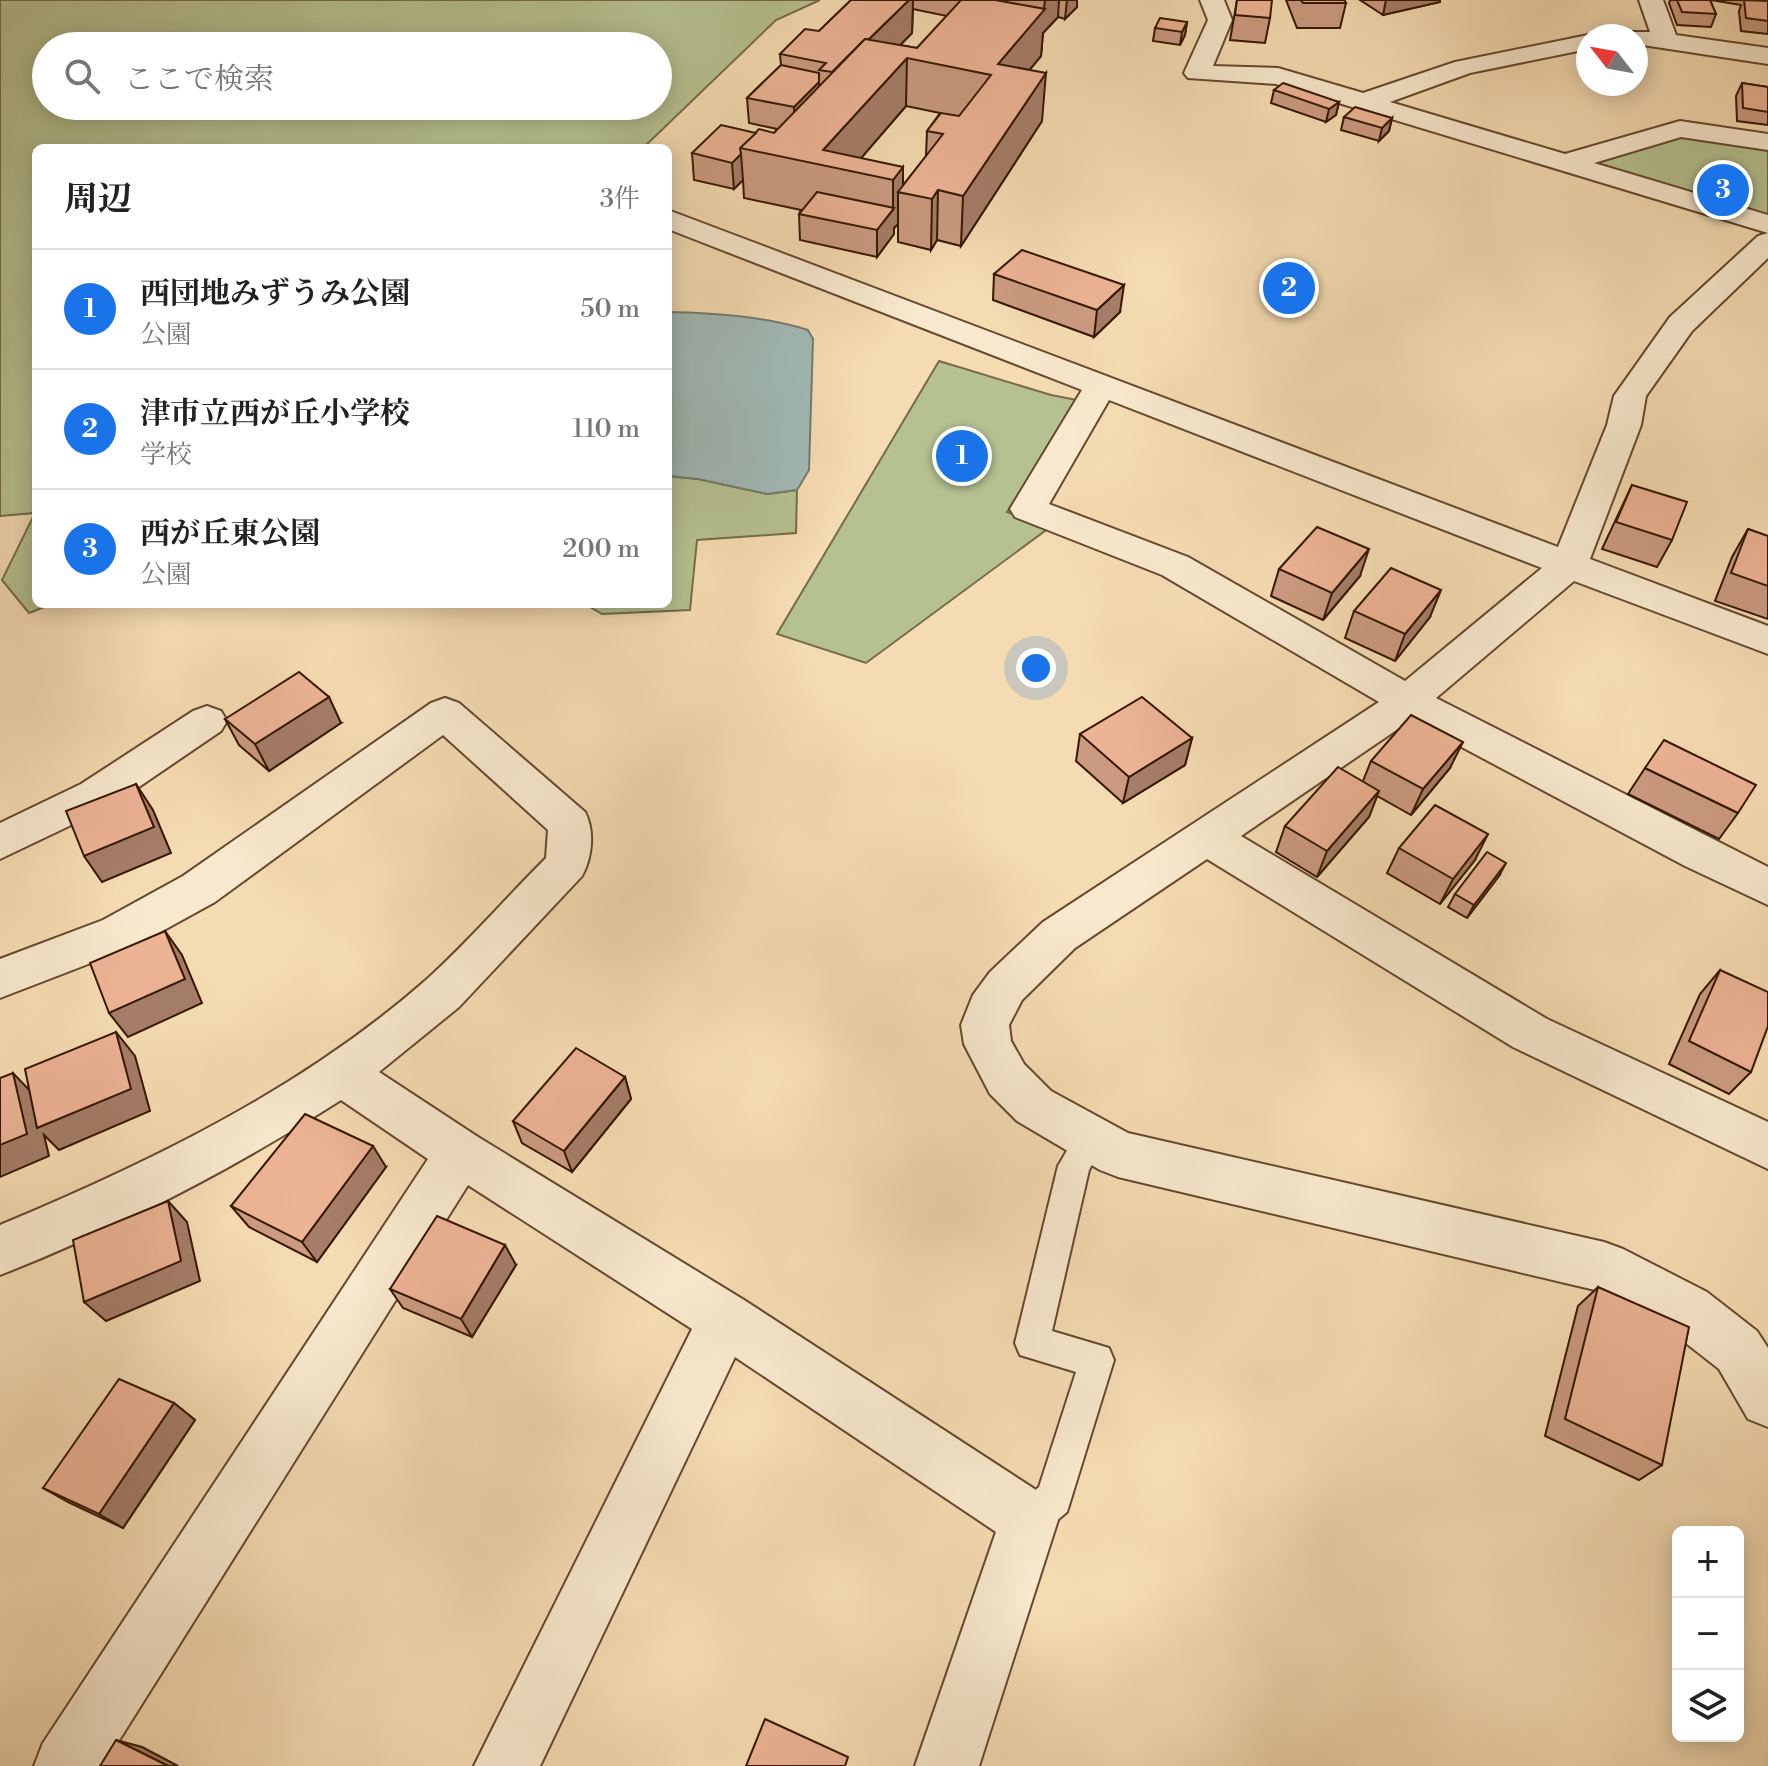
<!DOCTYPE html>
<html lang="ja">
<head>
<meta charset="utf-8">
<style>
	:root { --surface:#fff; --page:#f2f2f2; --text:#222; --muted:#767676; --line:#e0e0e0; --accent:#1a73e8 }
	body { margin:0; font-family:"Libre Bodoni","Noto Serif JP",serif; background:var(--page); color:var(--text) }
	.controls { position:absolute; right:24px; bottom:24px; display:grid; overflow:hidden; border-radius:12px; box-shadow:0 4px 20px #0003 }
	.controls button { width:72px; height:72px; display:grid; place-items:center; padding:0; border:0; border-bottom:2px solid var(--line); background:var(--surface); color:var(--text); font:40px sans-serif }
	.compass { position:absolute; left:1576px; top:24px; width:72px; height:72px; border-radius:50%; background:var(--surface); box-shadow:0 4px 20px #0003; rotate:301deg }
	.you { position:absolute; left:1036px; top:668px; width:28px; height:28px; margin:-20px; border:6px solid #fff; border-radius:50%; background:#1a73e8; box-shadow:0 0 0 12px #1a73e833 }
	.badge { display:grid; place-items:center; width:52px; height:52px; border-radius:50%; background:var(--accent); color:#fff; font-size:26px; font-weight:700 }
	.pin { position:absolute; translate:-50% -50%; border:4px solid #fff; box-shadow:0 2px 8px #0006 }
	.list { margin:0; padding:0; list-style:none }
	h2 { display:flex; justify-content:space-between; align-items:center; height:104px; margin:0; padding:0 32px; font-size:34px }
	h2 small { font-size:26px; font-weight:400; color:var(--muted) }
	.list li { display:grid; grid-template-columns:52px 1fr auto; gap:24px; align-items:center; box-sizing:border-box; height:120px; padding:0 32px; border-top:2px solid var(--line) }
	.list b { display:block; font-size:30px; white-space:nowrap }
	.list p { margin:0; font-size:26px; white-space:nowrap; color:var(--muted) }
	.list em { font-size:26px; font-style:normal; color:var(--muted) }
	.icon { flex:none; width:44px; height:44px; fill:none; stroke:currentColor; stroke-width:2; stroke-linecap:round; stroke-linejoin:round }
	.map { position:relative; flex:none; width:1768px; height:1766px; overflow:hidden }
	.search { position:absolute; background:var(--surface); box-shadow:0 4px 20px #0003; left:32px; top:32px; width:640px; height:88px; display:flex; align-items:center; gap:20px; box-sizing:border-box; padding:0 28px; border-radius:44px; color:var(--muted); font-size:30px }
	.panel { position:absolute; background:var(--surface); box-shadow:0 4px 20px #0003; left:32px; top:144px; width:640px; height:464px; border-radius:12px }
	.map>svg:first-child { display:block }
</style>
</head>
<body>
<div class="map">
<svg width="1768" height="1766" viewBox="0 0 1768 1766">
	<rect width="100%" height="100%" fill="#f5dbb2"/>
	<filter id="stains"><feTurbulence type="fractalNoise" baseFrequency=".0025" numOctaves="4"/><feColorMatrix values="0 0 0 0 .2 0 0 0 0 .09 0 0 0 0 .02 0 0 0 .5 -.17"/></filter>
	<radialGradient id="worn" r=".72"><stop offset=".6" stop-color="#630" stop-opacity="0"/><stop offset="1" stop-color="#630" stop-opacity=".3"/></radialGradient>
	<g fill="#b6c191" stroke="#766c49" stroke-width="2" fill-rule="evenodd">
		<path d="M 0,0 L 820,0 L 776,20 L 643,148 L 36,148 L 36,604 L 52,604 L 29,613 L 2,580 L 35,513 L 0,516 ZM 658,46 L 658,106 L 46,106 L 46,46 Z"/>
		<path d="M 1684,134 L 1768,147 L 1768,215 L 1598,165 L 1596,161 Z"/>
		<path d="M 939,361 L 1051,395 L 1077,400 L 1007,512 L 1049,528 L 866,663 L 777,634 Z"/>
		<path d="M 668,476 L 698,479 L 767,494 L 797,490 L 796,533 L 697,540 L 690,610 L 602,614 L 585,604 L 668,604 Z"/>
	</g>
	<path fill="#a0b9b6" stroke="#75796e" stroke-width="2" d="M 668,312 C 716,313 762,316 808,330 L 813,339 L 809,470 L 797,490 L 767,494 L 698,479 L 668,476 Z"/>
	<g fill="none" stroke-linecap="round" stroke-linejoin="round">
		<g stroke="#65492d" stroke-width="4">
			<path id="lane" d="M 1090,1126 L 1101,1130 L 1106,1140 L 1089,1170 L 1052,1331 L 1109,1348 L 1114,1360 L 1067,1512 L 1042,1533 L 1029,1539 L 1016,1533 L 1010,1520 L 1016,1507 L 1039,1487 L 1076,1372 L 1020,1355 L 1015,1343 L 1058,1166 L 1079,1130 Z"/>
		</g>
		<g stroke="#65492d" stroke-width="4">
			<g id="street">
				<path d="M 1200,0 L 1224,0 L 1232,20 L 1213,66 L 1278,68 L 1363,93 L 1455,62 L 1588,35 L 1594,36 L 1588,36 L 1588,49 L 1470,73 L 1390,102 L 1565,154 L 1680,121 L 1768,134 L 1768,150 L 1681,137 L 1594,163 L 1768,215 L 1768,233 L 1276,84 L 1188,78 L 1184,73 L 1208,20 Z"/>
				<path d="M 1639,0 L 1663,0 L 1676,35 L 1768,48 L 1768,64 L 1636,44 L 1636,36 L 1624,36 L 1627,32 L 1650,32 Z"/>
				<path d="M 668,210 L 1558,547 L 1607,425 L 1614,396 L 1670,317 L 1758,236 L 1768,233 L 1768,258 L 1692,331 L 1646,396 L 1641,425 L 1590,559 L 1768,626 L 1768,654 L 1574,581 L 1436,698 L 1768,867 L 1768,905 L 1685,866 L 1411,720 L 1241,836 L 1547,1019 L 1768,1122 L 1768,1169 L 1513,1047 L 1207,859 L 1075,948 L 1022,1000 L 1009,1025 L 1011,1041 L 1024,1064 L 1051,1091 L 1128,1133 L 1604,1242 L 1623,1249 L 1707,1292 L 1757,1331 L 1768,1348 L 1768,1427 L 1748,1419 L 1719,1369 L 1669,1330 L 1595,1290 L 1118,1177 L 1100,1170 L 1017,1121 L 990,1094 L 964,1044 L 961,1025 L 973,995 L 990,972 L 1043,922 L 1379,702 L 1162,575 L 1015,517 L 1010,509 L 1082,390 L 668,229 ZM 1109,400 L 1542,568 L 1405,681 L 1188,557 L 1049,504 Z"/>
				<path d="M 445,698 L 459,703 L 585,812 C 595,831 592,858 582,876 L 459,1007 L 379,1072 L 478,1137 L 744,1300 L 1050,1499 L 1058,1520 L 979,1766 L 915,1766 L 996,1532 L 735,1357 L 540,1766 L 474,1766 L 692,1329 L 468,1185 L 103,1766 L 34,1766 L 43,1743 L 428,1159 L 341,1100 C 233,1169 120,1228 0,1275 L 0,1225 C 151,1162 302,1089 426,980 C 468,942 506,898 546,858 L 548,830 L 443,735 L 215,902 L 135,946 L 0,998 L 0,959 L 103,920 L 183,876 L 431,703 Z"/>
				<path d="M 207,706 L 221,711 L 227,721 L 221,731 L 111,806 L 0,859 L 0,823 L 81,784 L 193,711 Z"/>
			</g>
		</g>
		<use href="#lane" fill="#f8e8cd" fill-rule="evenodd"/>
		<use href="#street" fill="#f8e8cd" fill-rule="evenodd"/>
	</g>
	<g fill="#cb9a80" stroke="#351801" stroke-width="2" fill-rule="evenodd">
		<path d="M 851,0 L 1077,0 L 1077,7 L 1065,19 L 1058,17 L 1043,33 L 1041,56 L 1029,70 L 1042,121 L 961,246 L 937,240 L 931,250 L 898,242 L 898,224 L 894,228 L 894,234 L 877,257 L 800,240 L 799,214 L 801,210 L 744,198 L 743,180 L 734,189 L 694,180 L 692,153 L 756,133 L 774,133 L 777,129 L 749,123 L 747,98 L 781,65 L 780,54 L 819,31 ZM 913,9 L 947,16 L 917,48 L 900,45 L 912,33 ZM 906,106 L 940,113 L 927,131 L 926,156 L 903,185 L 861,158 Z"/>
		<path d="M 1237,0 L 1270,18 L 1265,43 L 1230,40 Z"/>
		<path d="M 1286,0 L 1344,0 L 1346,3 L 1340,28 L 1297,28 Z"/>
		<path d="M 1360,0 L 1440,0 L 1440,2 L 1383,15 Z"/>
		<path d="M 1670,0 L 1710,0 L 1716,14 L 1711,27 L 1677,25 L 1669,3 Z"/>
		<path d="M 1711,0 L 1756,0 L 1768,1 L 1768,34 L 1741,31 L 1739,11 L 1741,5 Z"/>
		<path d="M 1187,22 L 1185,35 L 1180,45 L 1153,41 L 1155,28 Z"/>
		<path d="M 1742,83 L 1768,87 L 1768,125 L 1737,121 L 1736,96 Z"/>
		<path d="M 1274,90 L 1339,102 L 1336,115 L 1326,122 L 1271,103 Z"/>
		<path d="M 1344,117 L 1392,118 L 1389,131 L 1379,141 L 1341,130 Z"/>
		<path d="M 994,274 L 1120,312 L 1094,337 L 993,300 Z"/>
		<path d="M 1632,485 L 1672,540 L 1657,567 L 1602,549 Z"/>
		<path d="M 1748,529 L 1768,536 L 1768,619 L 1715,601 L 1732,557 Z"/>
		<path d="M 1279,569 L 1360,576 L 1323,620 L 1271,596 Z"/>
		<path d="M 1354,611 L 1430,617 L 1395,661 L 1345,638 Z"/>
		<path d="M 225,719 L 341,723 L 269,771 L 239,745 Z"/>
		<path d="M 1080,734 L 1192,738 L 1185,765 L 1123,803 L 1076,761 Z"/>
		<path d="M 1371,761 L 1450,768 L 1411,815 L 1377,796 L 1369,817 L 1317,877 L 1276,852 L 1285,826 L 1363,781 Z"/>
		<path d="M 1645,768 L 1738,813 L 1719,839 L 1628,794 Z"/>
		<path d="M 1399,848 L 1475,860 L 1440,904 L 1387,873 Z"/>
		<path d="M 1499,876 L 1467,918 L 1448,907 L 1455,894 Z"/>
		<path d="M 1720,970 L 1751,1072 L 1729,1094 L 1669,1064 L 1700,994 Z"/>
		<path d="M 625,1077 L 631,1099 L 572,1172 L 522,1143 L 513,1121 Z"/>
		<path d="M 386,1167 L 317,1262 L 249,1227 L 231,1206 Z"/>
		<path d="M 516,1265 L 472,1337 L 403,1308 L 390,1289 Z"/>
		<path d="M 1598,1287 L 1662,1465 L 1639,1480 L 1545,1436 L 1578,1306 Z"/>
		<path d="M 174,1403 L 195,1420 L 123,1528 L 68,1502 L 43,1488 Z"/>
	</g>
	<g fill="#a57d68" stroke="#351801" stroke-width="2">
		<path d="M 909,0 L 913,0 L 912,33 L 836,111 L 835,73 Z"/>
		<path d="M 1045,0 L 1059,0 L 1058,17 L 1043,33 L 1041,56 L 995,112 L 998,64 L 1044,9 Z"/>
		<path d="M 1067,0 L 1077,0 L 1077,7 L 1065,19 Z"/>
		<path d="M 1386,0 L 1440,0 L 1440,2 L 1383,15 Z"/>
		<path d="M 1187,22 L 1185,35 L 1180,45 L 1182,32 Z"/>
		<path d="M 907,58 L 906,106 L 850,171 L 823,150 Z"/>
		<path d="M 1046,73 L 1042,121 L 961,246 L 963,196 Z"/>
		<path d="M 819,82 L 820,107 L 795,133 L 794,107 Z"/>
		<path d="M 1339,102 L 1336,115 L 1326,122 L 1329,109 Z"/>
		<path d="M 1392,118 L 1389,131 L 1379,141 L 1382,128 Z"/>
		<path d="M 741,154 L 743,180 L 734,189 L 732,163 Z"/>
		<path d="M 903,167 L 903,193 L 898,192 L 898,224 L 894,228 L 894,234 L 877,257 L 877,230 L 893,210 L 893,180 Z"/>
		<path d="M 938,190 L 937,240 L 931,250 L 932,199 Z"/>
		<path d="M 1124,285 L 1120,312 L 1094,337 L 1097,310 Z"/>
		<path d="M 1369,549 L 1360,576 L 1323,620 L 1332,593 Z"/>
		<path d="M 1441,590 L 1430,617 L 1395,661 L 1405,634 Z"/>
		<path d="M 329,697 L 341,723 L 269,771 L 255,744 Z"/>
		<path d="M 1192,738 L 1185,765 L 1123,803 L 1129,777 Z"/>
		<path d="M 1463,742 L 1450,768 L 1411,815 L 1423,789 Z"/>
		<path d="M 136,784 L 153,810 L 171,853 L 102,882 L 84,856 Z"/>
		<path d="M 1379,791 L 1369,817 L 1317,877 L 1327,851 Z"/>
		<path d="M 1488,834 L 1475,860 L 1440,904 L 1453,879 Z"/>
		<path d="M 1506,863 L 1499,876 L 1467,918 L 1474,905 Z"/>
		<path d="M 165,931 L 182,955 L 202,1003 L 128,1037 L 109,1013 Z"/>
		<path d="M 116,1032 L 135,1056 L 150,1111 L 59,1150 L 44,1135 L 49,1156 L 0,1177 L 0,1145 L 13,1073 L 34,1095 Z"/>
		<path d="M 625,1077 L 631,1099 L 572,1172 L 564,1151 Z"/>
		<path d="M 373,1146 L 386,1167 L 317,1262 L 302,1242 Z"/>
		<path d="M 168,1201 L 187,1222 L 200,1281 L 106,1321 L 84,1302 Z"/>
		<path d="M 505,1245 L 516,1265 L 472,1337 L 461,1319 Z"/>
		<path d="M 174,1403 L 195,1420 L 123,1528 L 99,1514 Z"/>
		<path d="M 116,1740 L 142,1747 L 178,1766 L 168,1766 Z"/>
	</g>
	<g fill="#ecb395" stroke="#351801" stroke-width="2">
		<path d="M 851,0 L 909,0 L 869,39 L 865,39 L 832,72 L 819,70 L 826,63 L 780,54 L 805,29 L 819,31 Z"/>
		<path d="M 961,0 L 995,0 L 1045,9 L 998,64 L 1046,73 L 963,196 L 938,190 L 932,199 L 898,192 L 943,134 L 927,131 L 941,113 L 959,116 L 991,75 L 907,58 L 823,150 L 903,167 L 893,180 L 740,148 L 759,129 L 774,133 L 865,39 L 917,48 Z"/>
		<path d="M 1237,0 L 1272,0 L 1270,18 L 1235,15 Z"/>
		<path d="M 1301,0 L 1344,0 L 1346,3 L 1303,3 Z"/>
		<path d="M 1677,0 L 1710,0 L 1716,14 L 1682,12 Z"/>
		<path d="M 1744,0 L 1768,1 L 1768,21 L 1746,18 Z"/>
		<path d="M 1160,18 L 1187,22 L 1182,32 L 1155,28 Z"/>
		<path d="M 781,65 L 819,73 L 819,82 L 794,107 L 747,98 Z"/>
		<path d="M 1283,83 L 1339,102 L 1329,109 L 1274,90 Z"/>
		<path d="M 1742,83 L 1768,87 L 1768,112 L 1743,108 Z"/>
		<path d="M 1355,107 L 1392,118 L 1382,128 L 1344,117 Z"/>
		<path d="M 721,125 L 756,133 L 740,148 L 741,154 L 732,163 L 692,153 Z"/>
		<path d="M 817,192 L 894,208 L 877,230 L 799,214 Z"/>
		<path d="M 1022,250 L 1124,285 L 1097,310 L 994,274 Z"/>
		<path d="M 1632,485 L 1687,502 L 1672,540 L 1616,522 Z"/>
		<path d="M 1317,527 L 1369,549 L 1332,593 L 1279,569 Z"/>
		<path d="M 1748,529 L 1768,536 L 1768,586 L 1731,573 Z"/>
		<path d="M 1391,568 L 1441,590 L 1405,634 L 1354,611 Z"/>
		<path d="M 299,672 L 329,697 L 255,744 L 225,719 Z"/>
		<path d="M 1142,697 L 1192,738 L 1129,777 L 1080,734 Z"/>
		<path d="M 1411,715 L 1463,742 L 1423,789 L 1371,761 Z"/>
		<path d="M 1664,740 L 1756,785 L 1738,813 L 1645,768 Z"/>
		<path d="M 1338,767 L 1379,791 L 1327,851 L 1285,826 Z"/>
		<path d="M 136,784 L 154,827 L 84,856 L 66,811 Z"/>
		<path d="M 1435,805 L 1488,834 L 1453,879 L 1399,848 Z"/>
		<path d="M 1487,852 L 1506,863 L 1474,905 L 1455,894 Z"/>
		<path d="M 165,931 L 185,979 L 109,1013 L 90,963 Z"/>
		<path d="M 1720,970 L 1768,992 L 1768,1026 L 1751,1072 L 1689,1041 Z"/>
		<path d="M 116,1032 L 131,1089 L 37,1128 L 25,1069 Z"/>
		<path d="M 576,1048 L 625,1077 L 564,1151 L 513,1121 Z"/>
		<path d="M 13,1073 L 27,1134 L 0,1145 L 0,1078 Z"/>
		<path d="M 305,1114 L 373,1146 L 302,1242 L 231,1206 Z"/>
		<path d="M 168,1201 L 181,1261 L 84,1302 L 73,1240 Z"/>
		<path d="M 437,1216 L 505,1245 L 461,1319 L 390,1289 Z"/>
		<path d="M 1598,1287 L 1689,1327 L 1662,1465 L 1565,1419 Z"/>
		<path d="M 119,1379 L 174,1403 L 99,1514 L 43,1488 Z"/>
		<path d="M 765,1719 L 848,1757 L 845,1766 L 746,1766 Z"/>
		<path d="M 116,1740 L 168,1766 L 100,1766 Z"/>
	</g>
	<rect width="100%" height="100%" filter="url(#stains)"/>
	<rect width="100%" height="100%" fill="url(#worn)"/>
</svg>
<div class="controls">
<button>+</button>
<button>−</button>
<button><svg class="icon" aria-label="layers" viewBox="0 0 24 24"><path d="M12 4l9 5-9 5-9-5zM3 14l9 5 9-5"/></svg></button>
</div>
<svg class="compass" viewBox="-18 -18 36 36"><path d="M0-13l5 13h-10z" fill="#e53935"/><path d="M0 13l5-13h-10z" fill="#767676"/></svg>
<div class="you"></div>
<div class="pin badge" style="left:962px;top:456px">1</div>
<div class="pin badge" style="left:1289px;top:288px">2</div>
<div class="pin badge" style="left:1723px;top:190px">3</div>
<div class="search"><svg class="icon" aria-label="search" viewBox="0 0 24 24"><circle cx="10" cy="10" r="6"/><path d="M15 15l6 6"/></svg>ここで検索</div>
<section class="panel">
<h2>周辺<small>3件</small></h2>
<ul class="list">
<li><span class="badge">1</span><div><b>西団地みずうみ公園</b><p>公園</p></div><em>50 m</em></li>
<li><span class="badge">2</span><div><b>津市立西が丘小学校</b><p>学校</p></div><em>110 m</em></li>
<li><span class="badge">3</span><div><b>西が丘東公園</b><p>公園</p></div><em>200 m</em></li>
</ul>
</section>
</div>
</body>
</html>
